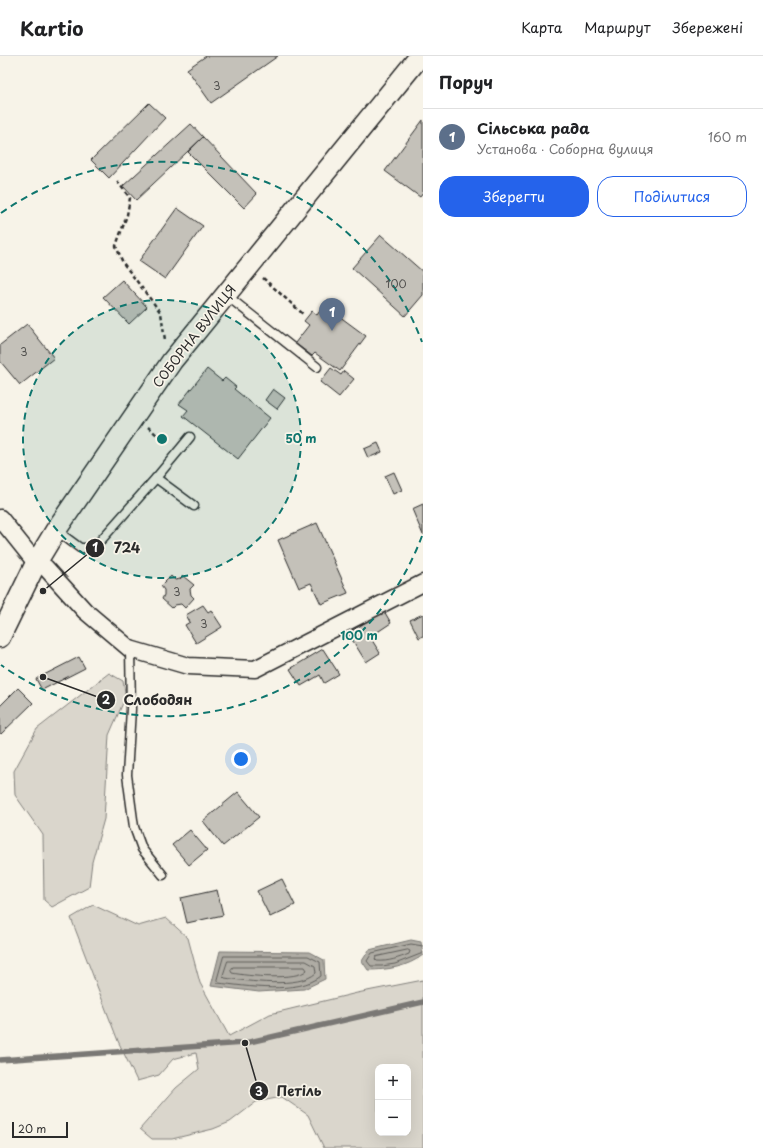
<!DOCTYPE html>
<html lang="uk">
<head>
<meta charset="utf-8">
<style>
	:root { --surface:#fff; --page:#f6f6f6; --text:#202124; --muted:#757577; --line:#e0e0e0; --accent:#2563eb }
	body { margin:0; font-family:"Playpen Sans",sans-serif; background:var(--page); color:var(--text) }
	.controls { position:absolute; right:12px; bottom:12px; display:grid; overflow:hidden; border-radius:8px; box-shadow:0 4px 16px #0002 }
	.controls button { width:36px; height:36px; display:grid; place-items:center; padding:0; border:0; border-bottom:1px solid var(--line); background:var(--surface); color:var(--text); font:20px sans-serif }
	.scale { position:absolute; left:12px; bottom:10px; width:56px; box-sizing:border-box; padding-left:4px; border:2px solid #2b2b2b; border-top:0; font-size:11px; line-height:14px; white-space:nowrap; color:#2b2b2b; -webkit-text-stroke:3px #f7f3e8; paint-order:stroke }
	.you { position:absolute; left:241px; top:703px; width:14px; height:14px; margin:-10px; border:3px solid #fff; border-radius:50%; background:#1a73e8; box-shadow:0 0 0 6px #1a73e833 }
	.badge { display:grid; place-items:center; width:26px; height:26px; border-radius:50%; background:var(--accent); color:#fff; font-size:13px; font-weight:700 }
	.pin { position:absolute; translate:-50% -33px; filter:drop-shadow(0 1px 2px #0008) }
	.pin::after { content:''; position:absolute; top:21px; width:14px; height:12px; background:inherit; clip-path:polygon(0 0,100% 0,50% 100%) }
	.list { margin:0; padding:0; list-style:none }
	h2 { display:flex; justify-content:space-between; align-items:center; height:52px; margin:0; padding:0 16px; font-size:17px }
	h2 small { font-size:13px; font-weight:400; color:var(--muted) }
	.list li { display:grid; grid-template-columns:26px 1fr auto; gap:12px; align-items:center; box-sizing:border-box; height:56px; padding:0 16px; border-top:1px solid var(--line) }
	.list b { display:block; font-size:15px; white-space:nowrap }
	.list p { margin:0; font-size:13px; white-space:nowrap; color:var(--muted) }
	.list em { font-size:13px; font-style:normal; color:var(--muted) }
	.actions { display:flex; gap:8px; padding:12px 16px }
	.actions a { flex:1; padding:9px 0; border:1px solid var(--accent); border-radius:16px; text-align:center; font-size:14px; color:var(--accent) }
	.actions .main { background:var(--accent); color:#fff }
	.map { position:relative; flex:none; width:423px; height:1092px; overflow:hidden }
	header { display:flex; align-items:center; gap:24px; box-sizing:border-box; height:56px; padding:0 20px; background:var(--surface); border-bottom:1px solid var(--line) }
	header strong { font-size:19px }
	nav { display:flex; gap:22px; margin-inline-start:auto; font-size:14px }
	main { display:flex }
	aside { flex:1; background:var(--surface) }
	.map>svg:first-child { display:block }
</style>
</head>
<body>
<header>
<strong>Kartio</strong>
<nav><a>Карта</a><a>Маршрут</a><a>Збережені</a></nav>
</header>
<main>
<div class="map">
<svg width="423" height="1092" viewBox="0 0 423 1092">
	<rect width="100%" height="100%" fill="#f7f3e8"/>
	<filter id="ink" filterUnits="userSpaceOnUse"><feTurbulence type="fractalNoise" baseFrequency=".025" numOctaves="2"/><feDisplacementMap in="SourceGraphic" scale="8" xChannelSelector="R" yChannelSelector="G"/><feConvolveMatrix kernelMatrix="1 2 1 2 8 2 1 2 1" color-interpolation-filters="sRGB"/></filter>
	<g filter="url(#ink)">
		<g fill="#dad6cc" stroke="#82807c" fill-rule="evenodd">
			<path d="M 109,617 L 123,625 L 125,636 L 123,647 L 109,679 L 104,763 L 92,806 L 89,831 L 52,851 L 44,844 L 43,779 L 15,739 L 14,715 L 37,673 Z"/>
			<path d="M 93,849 L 138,870 L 166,862 L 188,882 L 200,927 L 229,980 L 270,958 L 357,937 L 423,924 L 423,1092 L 324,1092 L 308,1059 L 282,1041 L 256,1046 L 230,1066 L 213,1073 L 172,1083 L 152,1083 L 140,1073 L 176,1032 L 199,1013 L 196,997 L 173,1003 L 159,1019 L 137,1025 L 118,985 L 71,862 ZM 378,1011 L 408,1011 L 408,1077 L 378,1077 Z"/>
		</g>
		<g fill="#afaca4" stroke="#7a7874">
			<path d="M 411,884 L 421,886 L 423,899 C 407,911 388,914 368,914 L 362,905 L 369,894 Z"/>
			<path d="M 220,895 L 309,896 L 324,904 L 325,923 L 304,933 L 259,936 L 211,930 Z"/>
		</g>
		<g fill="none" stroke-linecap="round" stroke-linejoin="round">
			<g stroke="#605f5b" stroke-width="1">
				<path d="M 423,890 L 411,888 L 372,897 L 367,905 L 371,910 L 382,910 L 395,908 L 423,897"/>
				<path d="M 408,894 L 410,895 L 409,898 C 399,902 388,906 377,905 L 375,903 L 376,901 Z"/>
				<path d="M 224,900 L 308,900 L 320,906 L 321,920 C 298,939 246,930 218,927 L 217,924 Z"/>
				<path d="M 228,905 L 306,905 L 315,910 L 316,917 C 299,933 247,925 225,922 L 223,920 Z"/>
				<path d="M 233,911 L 305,911 L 307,914 C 297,925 247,920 232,917 L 231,915 Z"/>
			</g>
			<path stroke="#7a7874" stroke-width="5.5" d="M 0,1004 L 245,987 L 423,946"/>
		</g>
		<g fill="#c4c1b9" stroke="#2b2b2b">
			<path d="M 206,0 L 278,0 L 211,47 L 187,13 Z"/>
			<path d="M 149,47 L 165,62 L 109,122 L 91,104 Z"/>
			<path d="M 423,64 L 423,137 L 420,141 L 385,115 Z"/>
			<path d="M 191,68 L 203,81 L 136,144 L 123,130 Z"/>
			<path d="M 203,81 L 257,138 L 244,152 L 188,96 Z"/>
			<path d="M 177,152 L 203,170 L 165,223 L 139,205 Z"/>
			<path d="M 381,179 L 423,216 L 423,239 L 405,260 L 352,212 Z"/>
			<path d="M 122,224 L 147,251 L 129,268 L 103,241 Z"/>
			<path d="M 328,244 L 343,255 L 339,260 L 366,280 L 340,315 L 315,297 L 312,300 L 295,287 L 309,269 L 304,265 L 312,255 L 317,259 Z"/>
			<path d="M 27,268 L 54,302 L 20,329 L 0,305 L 0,289 Z"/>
			<path d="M 331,312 L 341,319 L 344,315 L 354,323 L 339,341 L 320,326 Z"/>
			<path d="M 207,313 L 222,325 L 225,322 L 236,331 L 234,333 L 270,362 L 238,403 L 183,360 L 188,354 L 179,348 Z"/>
			<path d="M 273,333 L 285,342 L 277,353 L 265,344 Z"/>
			<path d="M 378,387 L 382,396 L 368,402 L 364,393 Z"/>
			<path d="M 394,416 L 402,434 L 393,438 L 385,420 Z"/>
			<path d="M 423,448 L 423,479 L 412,453 Z"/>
			<path d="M 317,467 L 348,537 L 321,548 L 311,527 L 299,532 L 278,484 Z"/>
			<path d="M 171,520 L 175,524 L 180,523 L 183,520 L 194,529 L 190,533 L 191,539 L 194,542 L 185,552 L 181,548 L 175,549 L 172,552 L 162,543 L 164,539 L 164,534 L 161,530 Z"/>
			<path d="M 203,549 L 208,556 L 211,554 L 222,571 L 196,587 L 185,569 L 190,566 L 186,559 Z"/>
			<path d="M 384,555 L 391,567 L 370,581 L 380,597 L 366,606 L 348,577 Z"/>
			<path d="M 423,558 L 423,580 L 419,582 L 410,564 Z"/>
			<path d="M 323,593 L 339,618 L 324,627 L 320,619 L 301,630 L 290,613 Z"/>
			<path d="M 79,601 L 85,612 L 42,634 L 36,623 Z"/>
			<path d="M 18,632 L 33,647 L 1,678 L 0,677 L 0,650 Z"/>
			<path d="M 238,736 L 259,761 L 223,790 L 203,765 Z"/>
			<path d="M 190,774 L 207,794 L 189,809 L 172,789 Z"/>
			<path d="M 282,823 L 295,849 L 270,861 L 257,835 Z"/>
			<path d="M 217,834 L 223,859 L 187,867 L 181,842 Z"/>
		</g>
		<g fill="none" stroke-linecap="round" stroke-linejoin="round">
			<g stroke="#2b2b2b" stroke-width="11">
				<g id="service">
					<path d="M 226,239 L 317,311"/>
					<path d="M 156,422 L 194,450"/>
					<path d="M 57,475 L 80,492 L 91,492 L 102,483 L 156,422 L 190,381"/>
					<path d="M 130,593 L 131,653 L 127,719 L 134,771 L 142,793 L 163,819"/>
				</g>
			</g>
			<g stroke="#2b2b2b" stroke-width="19">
				<path id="minor" d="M 0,462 L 36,507 L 46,512 L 85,555 L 130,593 L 188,610 L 255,613 L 423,527"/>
			</g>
			<g stroke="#2b2b2b" stroke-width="23">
				<path id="tertiary" d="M 0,581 L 36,507 L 56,474 L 172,305 L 420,0"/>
			</g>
			<g stroke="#2b2b2b" stroke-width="2.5" stroke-dasharray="4 3" stroke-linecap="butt">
				<path d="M 117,125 L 130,142 L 127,159 L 116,190 L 123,207 L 161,257 L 165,284"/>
				<path d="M 263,222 L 303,258"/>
				<path d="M 148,371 L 167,388"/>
			</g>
			<use href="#service" stroke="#f7f3e8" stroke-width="8"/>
			<use href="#minor" stroke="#f7f3e8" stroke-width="16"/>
			<use href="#tertiary" stroke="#f7f3e8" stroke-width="20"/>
		</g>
	</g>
	<circle cx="162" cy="383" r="139" fill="#0f766e" fill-opacity=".12"/>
	<g fill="none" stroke="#0f766e" stroke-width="2" stroke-dasharray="7 5">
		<circle cx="162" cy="383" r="139"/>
		<path d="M422 480A278 278 0 0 1 1 609M1 157A278 278 0 0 1 422 286"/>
	</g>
	<g text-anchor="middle" stroke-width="3.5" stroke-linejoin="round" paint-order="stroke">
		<g font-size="11" fill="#51504e">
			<text x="217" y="34">3</text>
			<text x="396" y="232">100</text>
			<text x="24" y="300">3</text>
			<text x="177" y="540">3</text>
			<text x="204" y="572">3</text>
		</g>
		<g font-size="13" fill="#2b2b2b" stroke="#f7f3e8">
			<text transform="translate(194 280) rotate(-52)" y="5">СОБОРНА ВУЛИЦЯ</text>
		</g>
	</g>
	<circle cx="162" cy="383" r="6" fill="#0f766e" stroke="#f7f3e8" stroke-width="2"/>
	<g font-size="12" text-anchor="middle" font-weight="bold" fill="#0f766e" stroke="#f7f3e8" stroke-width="3.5" stroke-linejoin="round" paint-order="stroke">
		<text x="301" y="387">50 m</text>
		<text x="359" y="584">100 m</text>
	</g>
	<path fill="none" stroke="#2b2b2b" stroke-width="1.5" d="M43 535L95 492M43 621L106 644M245 987L259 1035"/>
	<g fill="#2b2b2b" stroke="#f7f3e8" stroke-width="1.5">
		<circle cx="43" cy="535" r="4"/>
		<circle cx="43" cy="621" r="4"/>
		<circle cx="245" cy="987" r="4"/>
		<circle cx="95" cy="492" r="10"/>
		<circle cx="106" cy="644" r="10"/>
		<circle cx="259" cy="1035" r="10"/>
	</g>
	<g font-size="12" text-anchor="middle" font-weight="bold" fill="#fff">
		<text x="95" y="496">1</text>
		<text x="106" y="648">2</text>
		<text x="259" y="1040">3</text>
	</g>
	<g font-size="14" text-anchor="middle" font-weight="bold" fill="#2b2b2b" stroke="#f7f3e8" stroke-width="3.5" stroke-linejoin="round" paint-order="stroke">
		<text x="127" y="497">724</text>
		<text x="158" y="649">Слободян</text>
		<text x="299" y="1040">Петіль</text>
	</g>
</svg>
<div class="controls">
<button>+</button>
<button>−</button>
</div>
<div class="scale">20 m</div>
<div class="you"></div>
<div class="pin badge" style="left:332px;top:275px;background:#5c6f8a">1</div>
</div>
<aside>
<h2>Поруч<small></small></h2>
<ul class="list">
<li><span class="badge" style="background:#5c6f8a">1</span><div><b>Cільська рада</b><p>Установа · Соборна вулиця</p></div><em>160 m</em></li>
</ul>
<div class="actions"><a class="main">Зберегти</a><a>Поділитися</a></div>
</aside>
</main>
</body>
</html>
